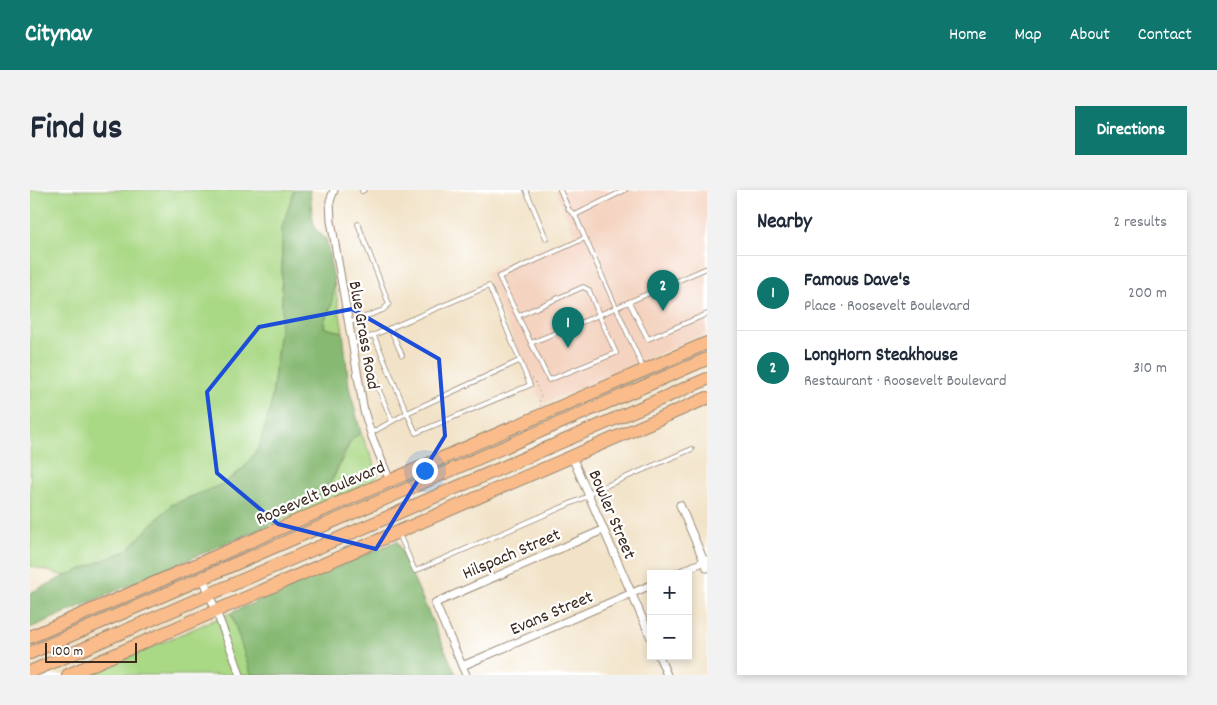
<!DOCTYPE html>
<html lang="en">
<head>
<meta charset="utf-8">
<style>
	:root { --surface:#fff; --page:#f2f2f3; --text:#1f2937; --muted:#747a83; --line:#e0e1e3; --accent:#0f766e }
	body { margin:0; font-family:Dekko,sans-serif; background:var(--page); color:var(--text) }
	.controls { position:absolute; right:15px; bottom:15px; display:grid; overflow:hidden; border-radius:0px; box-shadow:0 2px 8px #0003 }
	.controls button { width:45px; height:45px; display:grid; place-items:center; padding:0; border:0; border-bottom:1px solid var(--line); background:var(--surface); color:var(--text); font:25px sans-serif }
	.scale { position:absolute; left:15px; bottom:12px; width:92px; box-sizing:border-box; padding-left:5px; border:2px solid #3b2a1e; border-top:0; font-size:14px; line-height:18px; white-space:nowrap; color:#3b2a1e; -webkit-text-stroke:4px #fff; paint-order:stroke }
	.you { position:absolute; left:394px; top:280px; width:18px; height:18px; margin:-12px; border:4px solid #fff; border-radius:50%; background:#1a73e8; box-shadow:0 0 0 8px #1a73e833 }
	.badge { display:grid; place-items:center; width:32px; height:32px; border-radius:50%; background:var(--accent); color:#fff; font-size:16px; font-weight:700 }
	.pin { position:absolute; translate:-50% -41px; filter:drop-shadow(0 1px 2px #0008) }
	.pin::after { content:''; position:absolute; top:26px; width:18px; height:15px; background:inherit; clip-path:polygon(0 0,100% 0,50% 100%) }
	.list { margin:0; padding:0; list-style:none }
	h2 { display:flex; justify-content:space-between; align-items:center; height:65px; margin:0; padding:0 20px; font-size:21px }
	h2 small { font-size:16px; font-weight:400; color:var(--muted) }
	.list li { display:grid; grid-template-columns:32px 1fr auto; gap:15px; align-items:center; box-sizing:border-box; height:75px; padding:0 20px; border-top:1px solid var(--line) }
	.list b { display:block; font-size:19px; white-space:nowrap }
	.list p { margin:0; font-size:16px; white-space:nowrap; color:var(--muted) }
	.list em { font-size:16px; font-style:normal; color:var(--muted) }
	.map { position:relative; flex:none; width:677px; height:485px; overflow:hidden; border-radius:0px }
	header { display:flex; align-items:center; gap:30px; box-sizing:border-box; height:70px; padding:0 25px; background:var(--accent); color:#fff }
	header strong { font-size:24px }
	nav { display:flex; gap:28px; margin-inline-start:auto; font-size:18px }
	.intro { display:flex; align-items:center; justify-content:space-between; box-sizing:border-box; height:120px; padding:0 30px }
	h1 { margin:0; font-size:35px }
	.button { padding:12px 22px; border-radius:0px; background:var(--accent); color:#fff; font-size:18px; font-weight:700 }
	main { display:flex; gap:30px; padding:0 30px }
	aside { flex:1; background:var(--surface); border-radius:0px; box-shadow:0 2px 8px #0003 }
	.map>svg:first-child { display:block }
</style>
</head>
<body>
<header>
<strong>Citynav</strong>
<nav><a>Home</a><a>Map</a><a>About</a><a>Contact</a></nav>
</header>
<div class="intro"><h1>Find us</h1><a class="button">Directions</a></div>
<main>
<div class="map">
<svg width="677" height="485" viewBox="0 0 677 485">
	<rect width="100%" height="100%" fill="#fff"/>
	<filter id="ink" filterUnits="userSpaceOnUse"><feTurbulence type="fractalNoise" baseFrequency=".02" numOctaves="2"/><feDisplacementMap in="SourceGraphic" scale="10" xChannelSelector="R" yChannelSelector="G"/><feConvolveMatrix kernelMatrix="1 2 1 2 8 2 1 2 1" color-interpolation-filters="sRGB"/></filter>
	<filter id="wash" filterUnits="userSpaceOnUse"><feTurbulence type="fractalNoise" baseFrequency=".0096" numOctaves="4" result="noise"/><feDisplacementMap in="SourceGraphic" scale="20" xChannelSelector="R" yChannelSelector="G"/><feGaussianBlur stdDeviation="1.12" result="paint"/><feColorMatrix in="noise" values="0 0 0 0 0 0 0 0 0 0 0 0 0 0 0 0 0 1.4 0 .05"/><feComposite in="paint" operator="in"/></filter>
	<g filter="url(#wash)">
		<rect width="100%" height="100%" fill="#f2e3c8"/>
		<path fill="#f4d3c0" d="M 525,0 L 677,0 L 677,143 L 512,214 L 455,83 L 544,44 Z"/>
		<g fill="#aad986" stroke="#728252">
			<path d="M 0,0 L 264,0 L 252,38 L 252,121 L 241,216 L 230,257 L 214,278 L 193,294 L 141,315 L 96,361 L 35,386 L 0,376 Z"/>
			<path d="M 304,91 L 313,142 L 295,138 L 294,132 L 302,114 Z"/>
			<path d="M 331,243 L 347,281 L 346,282 L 348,285 L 343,292 L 236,338 L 195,354 L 236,336 L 258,314 L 273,317 L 303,289 L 323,247 Z"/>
			<path d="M 367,351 L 426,485 L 57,485 Z"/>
		</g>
		<g fill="#87b973" stroke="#617248">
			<path d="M 264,0 L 280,0 L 282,24 L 285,39 L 296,49 L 304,91 L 302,114 L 294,131 L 295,138 L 313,142 L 319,197 L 331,243 C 315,251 311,272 303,288 C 297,301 286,310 273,317 L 258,314 C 255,327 248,330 236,336 L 0,438 L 0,403 L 35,386 L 96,361 L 141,315 L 193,294 L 214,278 L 229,257 L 241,216 L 252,121 L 252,38 Z"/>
			<path d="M 367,351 L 426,485 L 221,485 L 201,423 Z"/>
		</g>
	</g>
	<g filter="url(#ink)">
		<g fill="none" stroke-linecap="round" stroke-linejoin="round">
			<g stroke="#968673" stroke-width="5.5">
				<g id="lane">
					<path d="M 496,0 L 516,48"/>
					<path d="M 530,0 L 539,20 L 545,25 L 613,178"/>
					<path d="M 332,1 L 334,0"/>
					<path d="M 545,25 L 595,0"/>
					<path d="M 555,48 L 469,87 L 519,190 L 586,163 L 569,125 L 677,78"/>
					<path d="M 599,112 L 618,149 L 677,124"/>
					<path d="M 488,126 L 553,97 L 559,100 L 569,125 L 501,153"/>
					<path d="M 318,133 L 353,120 L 359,114 L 328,34"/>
					<path d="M 360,138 L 372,165"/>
					<path d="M 344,146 L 377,223 L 489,171"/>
					<path d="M 323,154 L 459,96 L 500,195 L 386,243 L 377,223 L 341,243"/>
					<path d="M 342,183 L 362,231"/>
					<path d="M 557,304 L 662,259"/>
					<path d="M 369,344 L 385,381 L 558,306"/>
				</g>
			</g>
			<g stroke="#968673" stroke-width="9">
				<g id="street">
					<path d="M 304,0 L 300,11 L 301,31 L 334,221 L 342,247 L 360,291"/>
					<path d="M 542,267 L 621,448"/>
					<path d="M 650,315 L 677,378"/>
					<path d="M 646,384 L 677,370"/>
					<path d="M 173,388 L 204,467 L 210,485"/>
					<path d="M 629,466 L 637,485"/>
					<path d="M 432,476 L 621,395"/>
					<path d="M 436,485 L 405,413 L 573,340"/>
				</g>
			</g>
			<g stroke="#968673" stroke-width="14">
				<g id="highway">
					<path d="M 0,447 L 677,153"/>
					<path d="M 0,463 L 677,169"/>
					<path d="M 0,482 L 677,189"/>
					<path d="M 38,485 L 677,208"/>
				</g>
			</g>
			<path stroke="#968673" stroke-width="1" stroke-dasharray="1 4" stroke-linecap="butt" d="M 502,189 L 504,189 L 511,206 L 509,213 L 511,216"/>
			<use href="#lane" stroke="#fff" stroke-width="4"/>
			<use href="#street" stroke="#fff" stroke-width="7"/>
			<use href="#highway" stroke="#f9bc8a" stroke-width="12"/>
		</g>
	</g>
	<path fill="none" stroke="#1d4ed8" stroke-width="4" stroke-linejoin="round" d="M 322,119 L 409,169 L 415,246 L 346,359 L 248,334 L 187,283 L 177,202 L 229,137 Z"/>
	<g text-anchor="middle" stroke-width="4.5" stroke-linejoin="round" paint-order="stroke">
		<g font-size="18" fill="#3b2a1e" stroke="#fff">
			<text transform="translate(335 145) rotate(80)" y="6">Blue Grass Road</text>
			<text transform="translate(290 302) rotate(-23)" y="6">Roosevelt Boulevard</text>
			<text transform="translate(583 324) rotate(67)" y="6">Bowler Street</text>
			<text transform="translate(481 363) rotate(-23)" y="6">Hilspach Street</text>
			<text transform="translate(521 422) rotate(-23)" y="6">Evans Street</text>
		</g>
	</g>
</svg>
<div class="controls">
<button>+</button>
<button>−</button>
</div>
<div class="scale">100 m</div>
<div class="you"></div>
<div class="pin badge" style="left:538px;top:158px">1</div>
<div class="pin badge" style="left:633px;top:121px">2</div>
</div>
<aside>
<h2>Nearby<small>2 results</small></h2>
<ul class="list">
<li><span class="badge">1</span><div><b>Famous Dave's</b><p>Place · Roosevelt Boulevard</p></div><em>200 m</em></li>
<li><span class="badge">2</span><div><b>LongHorn Steakhouse</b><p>Restaurant · Roosevelt Boulevard</p></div><em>310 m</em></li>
</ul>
</aside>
</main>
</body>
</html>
